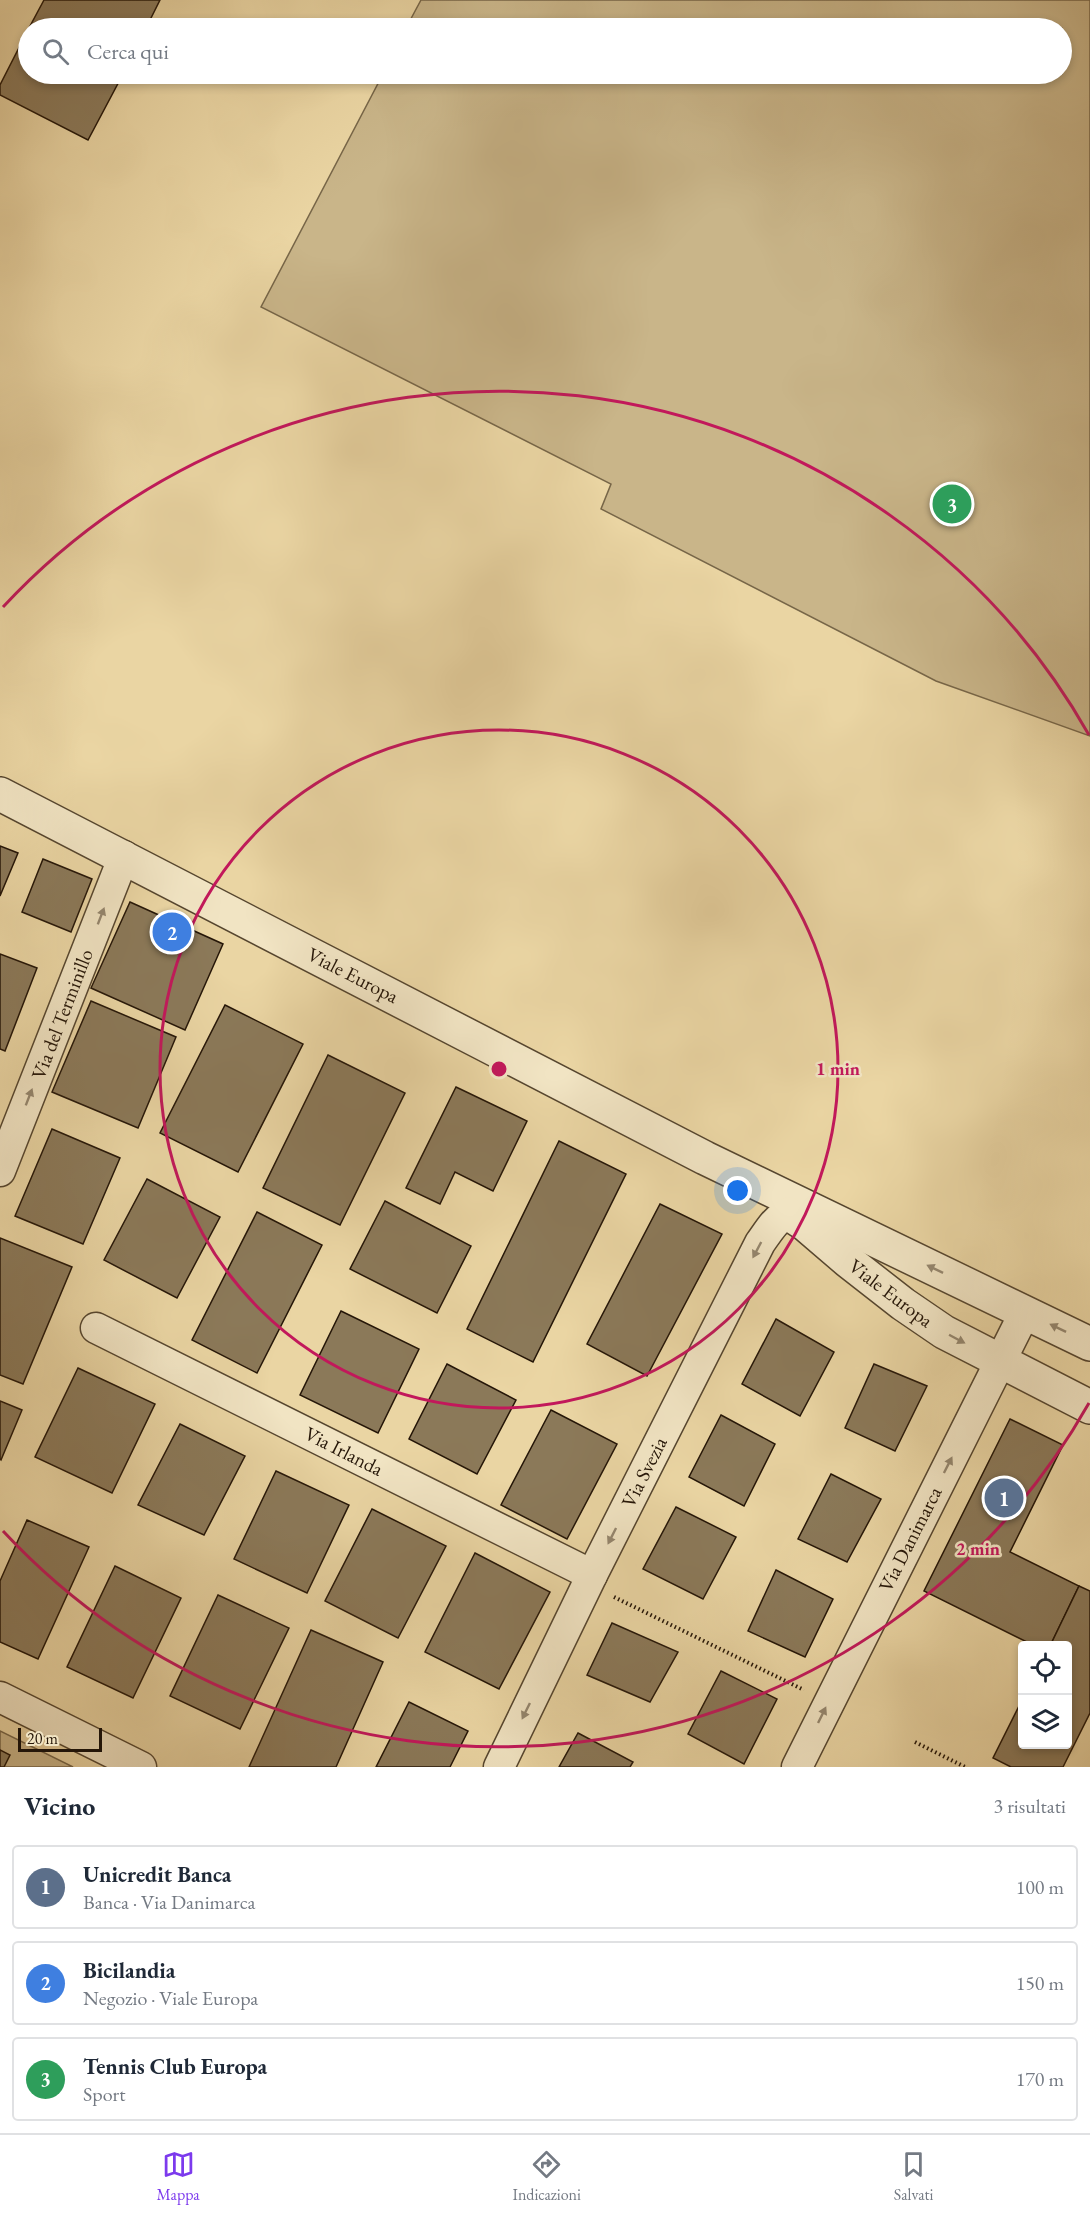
<!DOCTYPE html>
<html lang="it">
<head>
<meta charset="utf-8">
<style>
	:root { --surface:#fff; --page:#f2f2f3; --text:#1f2937; --muted:#747a83; --line:#e0e1e3; --accent:#7c3aed }
	body { margin:0; font-family:"EB Garamond",serif; background:var(--page); color:var(--text) }
	.controls { position:absolute; right:18px; bottom:18px; display:grid; overflow:hidden; border-radius:6px; box-shadow:0 3px 9px #0003 }
	.controls button { width:54px; height:54px; display:grid; place-items:center; padding:0; border:0; border-bottom:2px solid var(--line); background:var(--surface); color:var(--text); font:30px sans-serif }
	.scale { position:absolute; left:18px; bottom:15px; width:84px; box-sizing:border-box; padding-left:6px; border:3px solid #251608; border-top:0; font-size:16px; line-height:21px; white-space:nowrap; color:#251608; -webkit-text-stroke:4px #f1e4c3; paint-order:stroke }
	.you { position:absolute; left:738px; top:1191px; width:21px; height:21px; margin:-15px; border:4px solid #fff; border-radius:50%; background:#1a73e8; box-shadow:0 0 0 9px #1a73e833 }
	.badge { display:grid; place-items:center; width:39px; height:39px; border-radius:50%; background:var(--accent); color:#fff; font-size:20px; font-weight:700 }
	.pin { position:absolute; translate:-50% -50%; border:3px solid #fff; box-shadow:0 2px 6px #0006 }
	.list { margin:0; padding:0; list-style:none }
	h2 { display:flex; justify-content:space-between; align-items:center; height:78px; margin:0; padding:0 24px; font-size:26px }
	h2 small { font-size:20px; font-weight:400; color:var(--muted) }
	.list li { display:grid; grid-template-columns:39px 1fr auto; gap:18px; align-items:center; box-sizing:border-box; height:84px; margin:0 12px 12px; padding:0 12px; border:2px solid var(--line); border-radius:6px }
	.list b { display:block; font-size:22px; white-space:nowrap }
	.list p { margin:0; font-size:20px; white-space:nowrap; color:var(--muted) }
	.list em { font-size:20px; font-style:normal; color:var(--muted) }
	.icon { flex:none; width:33px; height:33px; fill:none; stroke:currentColor; stroke-width:2; stroke-linecap:round; stroke-linejoin:round }
	.map { position:relative; flex:none; width:1090px; height:1767px; overflow:hidden }
	.search { position:absolute; background:var(--surface); box-shadow:0 3px 9px #0003; left:18px; right:18px; top:18px; height:66px; display:flex; align-items:center; gap:15px; box-sizing:border-box; padding:0 21px; border-radius:33px; color:var(--muted); font-size:22px }
	.sheet { height:366px; background:var(--surface) }
	nav { display:flex; justify-content:space-around; align-items:center; box-sizing:border-box; height:84px; border-top:2px solid var(--line); background:var(--surface); font-size:16px; color:var(--muted) }
	nav a { display:grid; justify-items:center; gap:3px }
	nav .on { color:var(--accent) }
	.map>svg:first-child { display:block }
</style>
</head>
<body>
<div class="map">
<svg width="1090" height="1767" viewBox="0 0 1090 1767">
	<rect width="100%" height="100%" fill="#ead5a3"/>
	<filter id="stains"><feTurbulence type="fractalNoise" baseFrequency=".00333" numOctaves="4"/><feColorMatrix values="0 0 0 0 .2 0 0 0 0 .09 0 0 0 0 .02 0 0 0 .5 -.17"/></filter>
	<radialGradient id="worn" r=".72"><stop offset=".6" stop-color="#630" stop-opacity="0"/><stop offset="1" stop-color="#630" stop-opacity=".3"/></radialGradient>
	<g fill="#c9b589" stroke="#776648" stroke-width="1.5">
		<path d="M 421,0 L 1090,0 L 1090,736 L 936,681 L 601,509 L 611,484 L 261,307 L 383,74 L 1062,74 L 1062,28 L 406,28 Z"/>
		<path d="M 0,1731 L 73,1767 L 0,1767 Z"/>
	</g>
	<g fill="#8b7959" stroke="#251608" stroke-width="1.5">
		<path d="M 44,0 L 160,0 L 146,28 L 29,28 Z"/>
		<path d="M 28,30 L 28,74 L 123,74 L 88,140 L 0,95 L 0,85 Z"/>
		<path d="M 0,846 L 18,853 L 0,896 Z"/>
		<path d="M 43,859 L 92,879 L 71,932 L 22,912 Z"/>
		<path d="M 130,902 L 223,944 L 185,1030 L 91,988 Z"/>
		<path d="M 0,954 L 37,968 L 5,1051 L 0,1049 Z"/>
		<path d="M 91,1001 L 176,1037 L 138,1128 L 52,1092 Z"/>
		<path d="M 225,1005 L 303,1044 L 238,1172 L 160,1133 Z"/>
		<path d="M 328,1055 L 405,1093 L 340,1225 L 263,1188 Z"/>
		<path d="M 456,1087 L 527,1121 L 493,1191 L 455,1172 L 440,1204 L 406,1188 Z"/>
		<path d="M 52,1129 L 120,1158 L 83,1244 L 15,1216 Z"/>
		<path d="M 559,1141 L 626,1174 L 533,1362 L 467,1329 Z"/>
		<path d="M 147,1179 L 220,1217 L 177,1298 L 104,1260 Z"/>
		<path d="M 385,1201 L 471,1246 L 437,1313 L 350,1269 Z"/>
		<path d="M 660,1204 L 722,1234 L 647,1376 L 587,1344 Z"/>
		<path d="M 257,1212 L 322,1245 L 257,1373 L 192,1340 Z"/>
		<path d="M 0,1238 L 72,1267 L 23,1384 L 0,1375 Z"/>
		<path d="M 341,1311 L 419,1349 L 378,1433 L 300,1395 Z"/>
		<path d="M 776,1319 L 834,1352 L 800,1416 L 742,1384 Z"/>
		<path d="M 447,1364 L 516,1400 L 477,1474 L 409,1439 Z"/>
		<path d="M 874,1364 L 927,1386 L 895,1451 L 845,1428 Z"/>
		<path d="M 78,1368 L 155,1404 L 112,1493 L 35,1457 Z"/>
		<path d="M 0,1401 L 22,1410 L 1,1460 L 0,1459 Z"/>
		<path d="M 551,1410 L 617,1444 L 567,1539 L 501,1505 Z"/>
		<path d="M 721,1415 L 775,1444 L 744,1506 L 689,1477 Z"/>
		<path d="M 1010,1419 L 1063,1445 L 1010,1552 L 1079,1586 L 1050,1646 L 1035,1646 L 924,1591 Z"/>
		<path d="M 180,1424 L 245,1456 L 204,1535 L 138,1505 Z"/>
		<path d="M 276,1471 L 349,1505 L 307,1593 L 234,1559 Z"/>
		<path d="M 831,1474 L 881,1499 L 847,1562 L 798,1539 Z"/>
		<path d="M 676,1507 L 736,1537 L 703,1599 L 643,1569 Z"/>
		<path d="M 372,1509 L 446,1546 L 398,1638 L 325,1601 Z"/>
		<path d="M 27,1520 L 89,1547 L 38,1659 L 0,1642 L 0,1581 Z"/>
		<path d="M 475,1553 L 550,1592 L 499,1689 L 425,1652 Z"/>
		<path d="M 115,1566 L 181,1598 L 133,1698 L 67,1667 Z"/>
		<path d="M 776,1570 L 833,1599 L 805,1657 L 748,1631 Z"/>
		<path d="M 1079,1586 L 1090,1591 L 1090,1713 L 1063,1767 L 1011,1767 L 993,1758 L 1022,1700 L 1022,1744 L 1068,1744 L 1068,1646 L 1050,1646 Z"/>
		<path d="M 218,1595 L 289,1628 L 240,1729 L 170,1696 Z"/>
		<path d="M 612,1623 L 678,1652 L 650,1702 L 587,1675 Z"/>
		<path d="M 311,1630 L 383,1662 L 336,1767 L 249,1767 Z"/>
		<path d="M 721,1671 L 777,1699 L 744,1764 L 688,1734 Z"/>
		<path d="M 409,1702 L 468,1731 L 450,1767 L 376,1767 Z"/>
		<path d="M 578,1733 L 633,1762 L 630,1767 L 559,1767 Z"/>
		<path d="M 0,1750 L 10,1755 L 4,1767 L 0,1767 Z"/>
	</g>
	<g fill="none" stroke-linecap="round" stroke-linejoin="round">
		<g stroke="#56462f" stroke-width="33">
			<g id="minor">
				<path d="M 0,1171 L 124,856"/>
				<path d="M 96,1328 L 592,1575"/>
				<path d="M 0,1697 L 141,1767"/>
				<path d="M 499,1767 L 592,1575 L 760,1243 C 777,1219 780,1210 812,1212"/>
				<path d="M 797,1767 L 1025,1312"/>
			</g>
		</g>
		<g stroke="#56462f" stroke-width="36">
			<g id="tertiary">
				<path d="M 0,794 L 705,1158 L 1090,1344"/>
				<path d="M 789,1214 L 806,1225 L 848,1261 L 903,1304 L 944,1332 L 1090,1407"/>
			</g>
		</g>
		<g stroke="#251608" stroke-width="4" stroke-dasharray="1.5 3" stroke-linecap="butt">
			<path d="M 614,1597 L 804,1690"/>
			<path d="M 915,1742 L 965,1767"/>
		</g>
		<use href="#minor" stroke="#f1e4c3" stroke-width="30"/>
		<use href="#tertiary" stroke="#f1e4c3" stroke-width="33"/>
	</g>
	<defs><path id="oneway-solid" d="M-6-.8H1V-3.2L6.5 0L1 3.2V.8H-6Z" transform="scale(1.5)"/></defs>
	<g fill="#95876f">
		<use href="#oneway-solid" transform="translate(101 916) rotate(-69)"/>
		<use href="#oneway-solid" transform="translate(29 1097) rotate(-69)"/>
		<use href="#oneway-solid" transform="translate(757 1250) rotate(118)"/>
		<use href="#oneway-solid" transform="translate(935 1269) rotate(-154)"/>
		<use href="#oneway-solid" transform="translate(1058 1328) rotate(-154)"/>
		<use href="#oneway-solid" transform="translate(957 1339) rotate(28)"/>
		<use href="#oneway-solid" transform="translate(948 1465) rotate(-63)"/>
		<use href="#oneway-solid" transform="translate(612 1536) rotate(117)"/>
		<use href="#oneway-solid" transform="translate(526 1711) rotate(116)"/>
		<use href="#oneway-solid" transform="translate(822 1715) rotate(-64)"/>
	</g>
	<g fill="none" stroke="#c2185b" stroke-width="3">
		<circle cx="499" cy="1069" r="339"/>
		<path d="M1089 1403A678 678 0 0 1 3 1531M3 607A678 678 0 0 1 1089 735"/>
	</g>
	<g text-anchor="middle" stroke-width="5" stroke-linejoin="round" paint-order="stroke">
		<g font-size="20" fill="#251608" stroke="#f1e4c3">
			<text transform="translate(353 975) rotate(27)" y="7">Viale Europa</text>
			<text transform="translate(62 1014) rotate(-69)" y="7">Via del Terminillo</text>
			<text transform="translate(891 1293) rotate(37)" y="7">Viale Europa</text>
			<text transform="translate(344 1451) rotate(27)" y="7">Via Irlanda</text>
			<text transform="translate(644 1472) rotate(-63)" y="7">Via Svezia</text>
			<text transform="translate(910 1539) rotate(-63)" y="7">Via Danimarca</text>
		</g>
	</g>
	<circle cx="499" cy="1069" r="9" fill="#c2185b" stroke="#f1e4c3" stroke-width="3"/>
	<g font-size="18" text-anchor="middle" font-weight="bold" fill="#c2185b" stroke="#f1e4c3" stroke-width="5" stroke-linejoin="round" paint-order="stroke">
		<text x="838" y="1075">1 min</text>
		<text x="978" y="1555">2 min</text>
	</g>
	<rect width="100%" height="100%" filter="url(#stains)"/>
	<rect width="100%" height="100%" fill="url(#worn)"/>
</svg>
<div class="controls">
<button><svg class="icon" aria-label="locate" viewBox="0 0 24 24"><circle cx="12" cy="12" r="6"/><path d="M12 2v4M12 18v4M2 12h4M18 12h4"/></svg></button>
<button><svg class="icon" aria-label="layers" viewBox="0 0 24 24"><path d="M12 4l9 5-9 5-9-5zM3 14l9 5 9-5"/></svg></button>
</div>
<div class="scale">20 m</div>
<div class="you"></div>
<div class="pin badge" style="left:1004px;top:1498px;background:#5c6f8a">1</div>
<div class="pin badge" style="left:172px;top:932px;background:#3f7fe0">2</div>
<div class="pin badge" style="left:952px;top:504px;background:#2e9e5b">3</div>
<div class="search"><svg class="icon" aria-label="search" viewBox="0 0 24 24"><circle cx="10" cy="10" r="6"/><path d="M15 15l6 6"/></svg>Cerca qui</div>
</div>
<section class="sheet">
<h2>Vicino<small>3 risultati</small></h2>
<ul class="list">
<li><span class="badge" style="background:#5c6f8a">1</span><div><b>Unicredit Banca</b><p>Banca · Via Danimarca</p></div><em>100 m</em></li>
<li><span class="badge" style="background:#3f7fe0">2</span><div><b>Bicilandia</b><p>Negozio · Viale Europa</p></div><em>150 m</em></li>
<li><span class="badge" style="background:#2e9e5b">3</span><div><b>Tennis Club Europa</b><p>Sport</p></div><em>170 m</em></li>
</ul>
</section>
<nav>
<a class="on"><svg class="icon" aria-label="map" viewBox="0 0 24 24"><path d="M3 6l6-2 6 2 6-2v14l-6 2-6-2-6 2zM9 4v14M15 6v14"/></svg>Mappa</a>
<a><svg class="icon" aria-label="directions" viewBox="0 0 24 24"><path d="M12 3l9 9-9 9-9-9zM9 14v-3h6M13 9l2 2-2 2"/></svg>Indicazioni</a>
<a><svg class="icon" aria-label="saved" viewBox="0 0 24 24"><path d="M7 4h10v16l-5-4-5 4z"/></svg>Salvati</a>
</nav>
</body>
</html>
